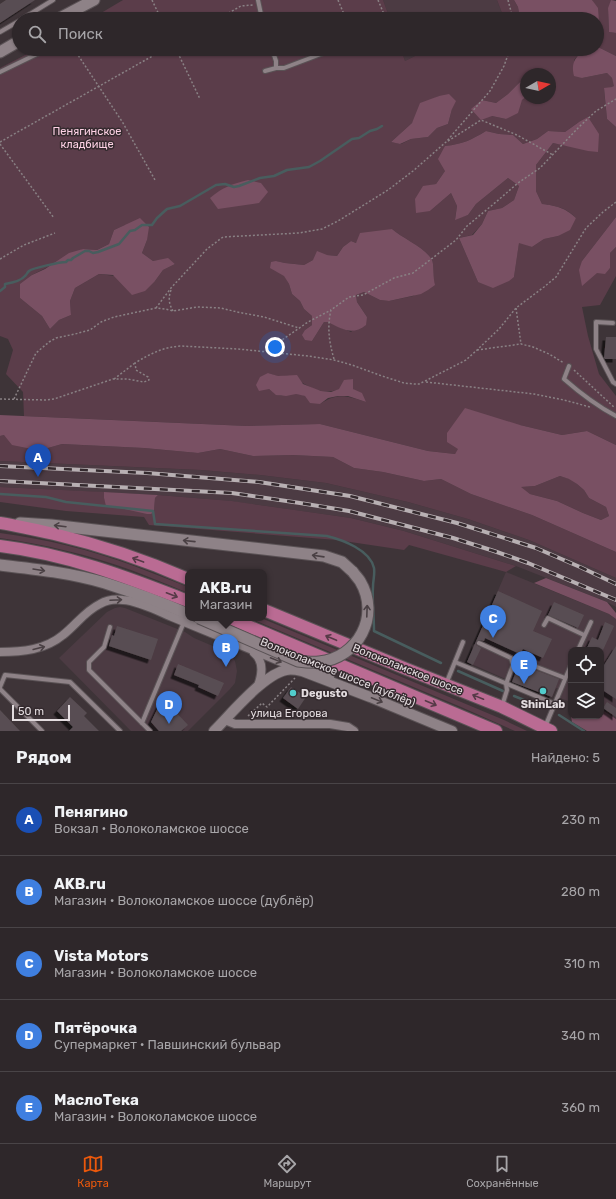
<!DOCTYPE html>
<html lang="ru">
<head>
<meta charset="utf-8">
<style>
	:root { --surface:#2e272a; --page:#3a3336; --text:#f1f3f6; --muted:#a7a5a8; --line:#494447; --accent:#ea580c }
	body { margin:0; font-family:Rubik,sans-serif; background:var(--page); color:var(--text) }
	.controls { position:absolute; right:12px; bottom:12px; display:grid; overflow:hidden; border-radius:8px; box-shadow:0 1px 3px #0004 }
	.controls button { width:36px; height:36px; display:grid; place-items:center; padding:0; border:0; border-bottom:1px solid var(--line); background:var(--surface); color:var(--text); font:20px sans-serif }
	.compass { position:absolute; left:520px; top:68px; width:36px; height:36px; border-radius:50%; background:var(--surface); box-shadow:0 1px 3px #0004; rotate:81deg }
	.scale { position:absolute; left:12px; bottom:10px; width:58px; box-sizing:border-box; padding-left:4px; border:2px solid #e3dcdf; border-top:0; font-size:11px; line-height:14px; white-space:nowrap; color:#e3dcdf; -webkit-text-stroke:3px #342a2e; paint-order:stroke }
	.you { position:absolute; left:275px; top:347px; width:14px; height:14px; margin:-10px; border:3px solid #fff; border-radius:50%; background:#1a73e8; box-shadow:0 0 0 6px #1a73e833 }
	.badge { display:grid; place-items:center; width:26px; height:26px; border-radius:50%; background:var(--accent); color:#fff; font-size:13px; font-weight:700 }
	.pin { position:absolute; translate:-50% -33px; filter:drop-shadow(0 1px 2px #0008) }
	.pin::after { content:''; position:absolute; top:21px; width:14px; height:12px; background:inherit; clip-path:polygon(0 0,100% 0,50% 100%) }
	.popup { position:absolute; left:185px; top:569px; width:82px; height:52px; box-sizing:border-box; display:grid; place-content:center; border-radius:8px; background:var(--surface); filter:drop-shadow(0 1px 3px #0005); font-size:13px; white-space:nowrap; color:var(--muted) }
	.popup b { font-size:15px; color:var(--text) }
	.popup::after { content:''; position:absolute; left:50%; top:100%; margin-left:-8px; border:8px solid transparent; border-top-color:var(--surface) }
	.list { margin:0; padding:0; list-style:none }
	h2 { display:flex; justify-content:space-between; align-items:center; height:52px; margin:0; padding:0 16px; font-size:17px }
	h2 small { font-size:13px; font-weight:400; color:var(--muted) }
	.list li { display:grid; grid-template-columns:26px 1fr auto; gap:12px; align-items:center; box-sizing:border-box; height:72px; padding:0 16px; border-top:1px solid var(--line) }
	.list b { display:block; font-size:15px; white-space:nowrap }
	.list p { margin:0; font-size:13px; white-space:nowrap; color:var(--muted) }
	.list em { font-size:13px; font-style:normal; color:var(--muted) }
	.icon { flex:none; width:22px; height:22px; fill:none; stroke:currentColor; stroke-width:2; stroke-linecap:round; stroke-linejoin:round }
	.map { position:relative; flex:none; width:616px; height:731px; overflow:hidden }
	.search { position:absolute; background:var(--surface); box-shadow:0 1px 3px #0004; left:12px; right:12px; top:12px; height:44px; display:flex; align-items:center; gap:10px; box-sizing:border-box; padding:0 14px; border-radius:22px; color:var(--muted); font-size:15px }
	.sheet { height:412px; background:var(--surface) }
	nav { display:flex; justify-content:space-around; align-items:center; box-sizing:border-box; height:56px; border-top:1px solid var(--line); background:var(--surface); font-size:11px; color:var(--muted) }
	nav a { display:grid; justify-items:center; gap:2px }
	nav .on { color:var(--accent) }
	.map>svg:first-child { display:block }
</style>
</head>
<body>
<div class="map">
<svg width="616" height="731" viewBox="0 0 616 731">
	<defs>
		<filter id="shadow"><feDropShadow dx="-3.5" dy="3.5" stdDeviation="0" flood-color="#0009"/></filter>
	</defs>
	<rect width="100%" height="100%" fill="#3e3438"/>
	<g fill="#4c3b43">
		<path d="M 383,0 L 497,0 L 502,13 L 489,19 L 390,19 Z"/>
		<path d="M 401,49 L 429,49 L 405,61 Z"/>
		<path d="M 0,461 L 201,470 L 260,475 L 326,483 L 408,502 L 468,519 L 529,540 L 616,578 L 616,607 L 607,602 L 516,566 L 404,531 L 351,518 L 230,501 L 158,495 L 0,487 Z"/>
		<path d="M 506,572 L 609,614 L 616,619 L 616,719 L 601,709 L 601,650 L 571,650 L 571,702 L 560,698 L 563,690 L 556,688 L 552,697 L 512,682 L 467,662 Z"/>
		<path d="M 120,607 L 125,608 L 185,632 L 194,638 L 229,653 L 235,661 L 237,671 L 235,683 L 230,689 L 188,731 L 131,731 L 59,658 L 107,612 L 115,608 Z"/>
	</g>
	<g fill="#5b3d4a" fill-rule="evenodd">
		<path d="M 123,0 L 383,0 L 390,19 L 91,19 Z"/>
		<path d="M 497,0 L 514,0 L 518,7 L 520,19 L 489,19 L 502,13 Z"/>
		<path d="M 592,0 L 616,0 L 611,1 L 608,9 L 609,32 L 616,33 L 616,56 L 600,48 L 597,48 L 597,23 L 599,22 Z"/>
		<path d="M 32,49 L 401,49 L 405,61 L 429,49 L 526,49 L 528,50 L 531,49 L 584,49 L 574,60 L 582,78 L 607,73 L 612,78 L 615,86 L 613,87 L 604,89 L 607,119 L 616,127 L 616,217 L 582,261 L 597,273 L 610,268 L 610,253 L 616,247 L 616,276 L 600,305 L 582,307 L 588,336 L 599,374 L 616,396 L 616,445 L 587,431 L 562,435 L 520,425 L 459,449 L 455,454 L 428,451 L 320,424 L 247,426 L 24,416 L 23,392 L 6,374 L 13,350 L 8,339 L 0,336 L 0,68 L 33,51 ZM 548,72 L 548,74 L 550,74 L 550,98 L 526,97 L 522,100 L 506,119 L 492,116 L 482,100 L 496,103 L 508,94 L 526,76 L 526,74 ZM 439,96 L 452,109 L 448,124 L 437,128 L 428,137 L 411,139 L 401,144 L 391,142 L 412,123 L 431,100 ZM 579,122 L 567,146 L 553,143 L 536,165 L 536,191 L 542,204 C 557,206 565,207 576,218 L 558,236 L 544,239 L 532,247 L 519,242 L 514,277 L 478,282 L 459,238 L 472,235 L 482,224 L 488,211 L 502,208 L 514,200 L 519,186 L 508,178 L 476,204 L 468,215 L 455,219 L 457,206 L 451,193 L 430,211 L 423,187 L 436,184 L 445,171 L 445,146 C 463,144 471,140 486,131 L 499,134 L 513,135 L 523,144 L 537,139 L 548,131 L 565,132 ZM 125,225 L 147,240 L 142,253 L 153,261 L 168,259 L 175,264 L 163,270 L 155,281 L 99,274 L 75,288 L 70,301 L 71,315 L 59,320 L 50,329 L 42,316 L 20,298 L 32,275 L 83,249 L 97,250 L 109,244 L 114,230 ZM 392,229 C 402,238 426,248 432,260 C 434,263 433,279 434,284 L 413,296 L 389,301 L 380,300 L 364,292 L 356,295 L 357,302 L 367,317 L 351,332 L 328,322 L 324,322 L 312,341 L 305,330 L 312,325 L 312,316 L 304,309 L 300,301 L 292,294 L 289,284 L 276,261 L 285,263 L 304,265 L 313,260 L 327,255 L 337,256 L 343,247 L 351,241 L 356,243 L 358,241 ZM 268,373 C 271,374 274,375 277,376 C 281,377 285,375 289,376 C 309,384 316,397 340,389 L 344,381 L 353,379 L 353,389 L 366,402 C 347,396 338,392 320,404 C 313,400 305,394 296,394 C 282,394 282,400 269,389 Z"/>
		<path d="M 4,435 L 48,448 L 62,444 L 144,448 L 198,453 L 220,449 L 253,456 L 293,455 L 333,457 L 354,468 L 383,472 L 424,481 L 441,479 L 471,494 L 532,515 L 616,552 L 616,578 L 529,540 L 468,519 L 408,502 L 326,483 L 260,475 L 201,470 L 0,461 L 0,436 Z"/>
		<path d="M 560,476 L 570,479 L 577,484 L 584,490 L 589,498 L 606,507 L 609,516 L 601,520 L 583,513 L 557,501 L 530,494 L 520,487 L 535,486 Z"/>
		<path d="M 0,487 L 104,492 L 104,498 L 107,506 L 154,511 L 155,498 L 158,495 L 232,501 L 351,518 L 404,531 L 516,566 L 506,572 L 409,545 L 404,550 L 337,540 L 149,525 L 144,517 L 66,511 L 0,502 Z"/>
		<path d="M 0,533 C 45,539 91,550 134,566 C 152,573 170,580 188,587 L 188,593 C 169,585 150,577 131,570 C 89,555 44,544 0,538 Z"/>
		<path d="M 249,618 L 261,618 L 504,720 L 527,731 L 515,731 L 461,707 Z"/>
	</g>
	<g fill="#795063" fill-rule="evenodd">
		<path d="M 514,0 L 592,0 L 598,8 L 599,22 L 597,23 L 597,19 L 520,19 L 518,7 Z"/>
		<path d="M 611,0 L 616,1 L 616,33 L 609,32 L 608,8 Z"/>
		<path d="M 597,48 L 600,48 L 616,56 L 616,127 L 607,119 L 604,88 L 612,87 L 614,86 L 612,78 L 607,73 L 582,78 L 574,76 C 571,62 575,59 584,49 L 597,49 Z"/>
		<path d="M 526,76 L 526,97 L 522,100 L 518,113 L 506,119 L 492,116 L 481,120 L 471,109 L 482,100 L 496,103 L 508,94 Z"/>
		<path d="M 449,94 L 456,101 L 452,109 L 448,124 L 437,128 L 428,137 L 411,139 L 400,144 L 391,142 L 412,123 L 420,103 L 439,96 Z"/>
		<path d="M 588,117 L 599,134 L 598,152 L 588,151 L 553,143 L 536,165 L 536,191 L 542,204 C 557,206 564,207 576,218 L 570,230 L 558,236 L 544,239 L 532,247 L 519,243 L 514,277 L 509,281 L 493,288 L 478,282 L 459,238 L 473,235 L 482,224 L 488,211 L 502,208 L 514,200 L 519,186 L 508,178 L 476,204 L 468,215 L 455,220 L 457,206 L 451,193 L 430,211 L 416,213 L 415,199 L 423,186 L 436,184 L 445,171 L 438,159 L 445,146 C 463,144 471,140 486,131 L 499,134 L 513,135 L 523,144 L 537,139 L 548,131 L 565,132 L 579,122 Z"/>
		<path d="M 248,180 L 261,183 L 268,192 L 259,203 L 218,209 L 210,198 C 223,187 232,184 248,180 Z"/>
		<path d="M 616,217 L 616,247 L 610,253 L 610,268 L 605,274 L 597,273 L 582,286 L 579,270 L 582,261 Z"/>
		<path d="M 140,218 L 149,227 L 147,240 L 142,253 L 153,261 L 168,258 L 175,264 L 163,270 L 155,281 L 145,291 L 132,295 L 113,275 L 99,274 L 75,288 L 70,301 L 71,315 L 59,320 L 50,329 L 42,316 L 20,298 L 20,284 L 32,275 L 45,269 L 69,253 L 83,249 L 97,250 L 109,244 L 114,230 Z"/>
		<path d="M 392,229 C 402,238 426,248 432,260 C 434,263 433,279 435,285 L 428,290 L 421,294 L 389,301 L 380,300 L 364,292 L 356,295 L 357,302 L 367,317 L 366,325 C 352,336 342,329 328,322 L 324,322 L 312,341 L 305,340 L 302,335 L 305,330 L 312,325 L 312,316 L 304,309 L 300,301 L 292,294 L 289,284 L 284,276 L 270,268 L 271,262 L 276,261 L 285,263 L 304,265 L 313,260 L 317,251 L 327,255 L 337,256 L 343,247 L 351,241 L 356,243 L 360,233 Z"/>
		<path d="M 268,373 L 278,376 L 297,375 L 303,384 L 321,391 L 331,392 L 339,389 L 344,380 L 353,379 L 353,389 L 362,393 L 366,402 L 348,396 L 338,396 L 328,398 L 320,404 L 310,403 L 305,396 L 296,394 L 286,396 L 276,395 L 269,389 L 259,391 L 256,385 L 260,377 Z"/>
		<path d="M 465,408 L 520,425 L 562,435 L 587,431 L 616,445 L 616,552 L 532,515 L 471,494 L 441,479 L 424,481 L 383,472 L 354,468 L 333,457 L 293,455 L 253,456 L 220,449 L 198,453 L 144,448 L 62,444 L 48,448 L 32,449 L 12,445 L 4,435 L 0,436 L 0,415 L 247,426 L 320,424 L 428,451 L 455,454 L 458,449 L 447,442 L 447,433 ZM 560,476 L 569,479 L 577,484 L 584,490 L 589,498 L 606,507 L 609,516 L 601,520 L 583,513 L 557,501 L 530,494 L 521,487 L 535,486 Z"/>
		<path d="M 104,492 L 158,495 L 155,498 L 154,511 L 151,514 L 147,514 L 120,508 L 106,506 L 104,498 Z"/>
		<path d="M 546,578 L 607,602 L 616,613 L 616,619 L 609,614 L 534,583 Z"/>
		<path d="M 601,709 L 616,719 L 616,731 L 587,731 L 572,722 L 571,716 L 601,716 Z"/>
	</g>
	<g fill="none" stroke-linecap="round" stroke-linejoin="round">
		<g stroke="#485d5e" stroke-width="2.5">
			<path d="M 0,291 L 5,287 L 5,284 C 11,283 21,281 25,276 C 28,273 26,274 29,271 C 33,268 60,262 66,262 L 68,260 L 71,260 L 73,258 L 85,251 L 89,251 L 93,253 L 98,252 L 119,244 L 130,231 L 135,230 L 142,225 L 152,225 L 157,218 L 167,209 L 180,206 L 216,185 L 225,184 L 234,187 L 239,186 L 260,178 L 274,176 L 287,170 L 309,167 L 320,161 L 352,139 L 359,138 L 370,131 L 377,129 L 382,126"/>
			<path d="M 0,494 L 46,497 L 66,502 L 153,511 L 155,524 L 327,536 C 343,540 370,550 374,568 C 375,575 373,580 373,587 C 372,601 374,616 374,631 L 441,663"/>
			<path d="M 458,671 L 503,691"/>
			<path d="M 514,696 L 542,707"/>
			<path d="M 559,715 L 584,731"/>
		</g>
	</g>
	<g fill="#594e53" filter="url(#shadow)">
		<path d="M 6,0 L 35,0 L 0,23 L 0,4 Z"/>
		<path d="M 606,337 L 616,337 L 616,359 L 605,359 L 604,358 Z"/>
		<path d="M 498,591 L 542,611 L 533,631 L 552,639 L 543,658 L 523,649 L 520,654 L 485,638 L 484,641 L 479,640 L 476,642 L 476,645 L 481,648 L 473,665 L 467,662 Z"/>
		<path d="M 554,602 L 584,615 L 578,628 L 548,615 Z"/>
		<path d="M 605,622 L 614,626 L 603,650 L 586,650 L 592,637 L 598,640 Z"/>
		<path d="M 117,626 L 158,639 L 151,660 L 109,646 L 112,635 L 114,636 Z"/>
		<path d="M 616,646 L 616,699 L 601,689 L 601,664 L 604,665 Z"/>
		<path d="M 178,664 L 224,683 L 218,696 L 198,687 L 199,685 L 174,675 Z"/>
		<path d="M 519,664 L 559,679 L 552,697 L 512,682 Z"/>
		<path d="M 291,687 L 306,697 L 298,709 L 283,698 Z"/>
		<path d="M 70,697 L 87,713 L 84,716 L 99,731 L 69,731 L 73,727 L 57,711 Z"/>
		<path d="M 163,697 L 169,703 L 168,704 L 188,725 L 181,731 L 159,731 L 151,722 Z"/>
		<path d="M 607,702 L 616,708 L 616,717 L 603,708 Z"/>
		<path d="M 0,710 L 20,731 L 0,731 Z"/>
	</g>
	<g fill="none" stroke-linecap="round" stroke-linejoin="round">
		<g stroke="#5a5255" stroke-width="6">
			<g id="service">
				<path d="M 258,0 L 262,19"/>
				<path d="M 22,19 L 53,0"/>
				<path d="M 0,32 L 19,21"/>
				<path d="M 276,68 L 284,68 L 334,49"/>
				<path d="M 265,71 L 276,68 L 276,61 L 272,49"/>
				<path d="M 0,72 L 39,53"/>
				<path d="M 613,323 L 596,322 L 596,349 L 613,382 L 616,384"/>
				<path d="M 569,366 L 564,379 C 580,393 597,406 616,416"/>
				<path d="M 544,625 L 548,618 L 584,635"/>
				<path d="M 110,627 L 104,647 L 89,662 L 89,670 L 142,723"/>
				<path d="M 479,643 L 511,658 L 513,665 L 506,684 L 507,690 L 502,706"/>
				<path d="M 578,650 L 591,622"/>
				<path d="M 455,662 L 555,704"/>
				<path d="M 529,664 L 565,678"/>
				<path d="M 446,684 L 463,642"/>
				<path d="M 0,687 L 5,675 L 70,682 L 120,731"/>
				<path d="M 0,689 L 42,731"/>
				<path d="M 545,727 L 571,665"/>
				<path d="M 150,731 L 142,723 L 184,622"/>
			</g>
		</g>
		<g stroke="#5a5255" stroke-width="10">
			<g id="minor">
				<path d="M 0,652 C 22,652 45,650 63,635 C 76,625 85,611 100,604 C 107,600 116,599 123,600 C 139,601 158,611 172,617 C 213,634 254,651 296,668"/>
				<path d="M 254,653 C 265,662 262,676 257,688"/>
				<path d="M 225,720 L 235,724 L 330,724 L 348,727 L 354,731"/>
			</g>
		</g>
		<g stroke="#5a5255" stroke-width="12">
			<g id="tertiary">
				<path d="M 286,645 L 329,678"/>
				<path d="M 214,731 C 231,714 263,675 286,670 C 291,669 297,670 302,671 L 370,697 L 452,731"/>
			</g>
		</g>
		<g stroke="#5a5255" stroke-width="13">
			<g id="secondary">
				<path d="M 58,19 L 94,0"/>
				<path d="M 0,52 L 19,41"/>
				<path d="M 20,523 L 51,525 L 324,556 L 342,562 L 353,572"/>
				<path d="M 0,565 C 35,569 71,573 105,583 C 133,592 161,602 188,614"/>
			</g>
		</g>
		<g stroke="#5a5255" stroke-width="14">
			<g id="primary">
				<path d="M 0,523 C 18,526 36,530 54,534 C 100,545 145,560 188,579"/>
				<path d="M 0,546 C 66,554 127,577 188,601"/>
				<path d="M 264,610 L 404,668 L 502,707 L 551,731"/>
				<path d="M 229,618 L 496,731"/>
			</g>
		</g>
		<g stroke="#898184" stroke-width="1.5" stroke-dasharray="2 2" stroke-linecap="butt">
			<path d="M 152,0 L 161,19"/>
			<path d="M 338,0 L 346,19"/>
			<path d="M 378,0 L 386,19"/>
			<path d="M 508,0 L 513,19"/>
			<path d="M 218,19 L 241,6 L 253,5"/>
			<path d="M 74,49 L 123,123 L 155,180"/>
			<path d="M 176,49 L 200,99"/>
			<path d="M 448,141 L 481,120 L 517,135 L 553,155"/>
			<path d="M 0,142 L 165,49"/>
			<path d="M 0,144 L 54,218"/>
			<path d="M 0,259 L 24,245 L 55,233"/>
			<path d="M 171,290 C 168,298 169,304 173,311"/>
			<path d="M 156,308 L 171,288 L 207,249 L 223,237 L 299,233 L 322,229 L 338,221 L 388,190 L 413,171 L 446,142 L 490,91 L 504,66 L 510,49"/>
			<path d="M 516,308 L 521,344"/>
			<path d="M 477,350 L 521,344 L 533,347 L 549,354 L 564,363"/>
			<path d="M 266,351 L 308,322 L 331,310"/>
			<path d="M 334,359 C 329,342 327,327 331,310 L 349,297 L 363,295 L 394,278 L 413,273 L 456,240 L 467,226 L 496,202 L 518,183 L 540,168 L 579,127 L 596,111 L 616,99"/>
			<path d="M 574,370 L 615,408"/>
			<path d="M 114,379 L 135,363"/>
			<path d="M 426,382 L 534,394 L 564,400 L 590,407"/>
			<path d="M 0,399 L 46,400 L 54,399 L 113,379 L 127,379 L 144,382 L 149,380 L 148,377 L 136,370 L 135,363 C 150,354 163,347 181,346 L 238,349 L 308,356 L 334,360 L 352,365 L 382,376 L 404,383 L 414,384 L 419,384 L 429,379 L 466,360 L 477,350 L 499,329 L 516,308 L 544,287 L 556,277 L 586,228 L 603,212 L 616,202"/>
			<path d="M 14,399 L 36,353 L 49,342 L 56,338 L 75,334 L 90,330 L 101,322 L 114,317 L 156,308 L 165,309 L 173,311 L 197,307 L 221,308 L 237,312 L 264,317 L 299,328"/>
			<path d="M 248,716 L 262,703 L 267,707 L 295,678"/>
		</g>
		<use href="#service" stroke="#8e8287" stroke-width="4"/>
		<use href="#minor" stroke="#8e8287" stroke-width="8"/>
		<use href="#tertiary" stroke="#8e8287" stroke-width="10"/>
		<use href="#secondary" stroke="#8e8287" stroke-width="11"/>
		<use href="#primary" stroke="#ba6b93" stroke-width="12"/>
		<g stroke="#b8b0b3" stroke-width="4">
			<g id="rail">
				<path d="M 0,466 L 147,473 L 259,482 L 350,496 L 457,523 L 536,548 L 580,567 L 616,584"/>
				<path d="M 0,481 L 232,493 L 300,503 L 349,511 L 453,538 L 494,551 L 528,563 L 616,600"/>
			</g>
		</g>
		<use href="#rail" stroke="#342a2e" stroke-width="2.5" stroke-dasharray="8" stroke-linecap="butt"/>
		<g stroke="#5a5255" stroke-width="13" stroke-linecap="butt">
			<path id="secondary-bridge" d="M 199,618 L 298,661 C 305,662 312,663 319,662 C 358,658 381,616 360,581 C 358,578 355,575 353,572"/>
		</g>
		<use href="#secondary-bridge" stroke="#8e8287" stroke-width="11"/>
	</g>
	<defs><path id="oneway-shaft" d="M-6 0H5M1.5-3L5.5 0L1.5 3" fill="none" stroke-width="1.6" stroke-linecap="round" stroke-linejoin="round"/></defs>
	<g stroke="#4a4044">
		<use href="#oneway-shaft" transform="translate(60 526) rotate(-173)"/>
		<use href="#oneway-shaft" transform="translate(189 541) rotate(-174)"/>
		<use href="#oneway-shaft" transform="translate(318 556) rotate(-172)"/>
		<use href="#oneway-shaft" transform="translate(39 570) rotate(9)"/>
		<use href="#oneway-shaft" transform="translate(116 600) rotate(-3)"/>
		<use href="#oneway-shaft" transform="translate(367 611) rotate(-88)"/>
		<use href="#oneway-shaft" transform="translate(39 648) rotate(-14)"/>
		<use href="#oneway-shaft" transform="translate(276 660) rotate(22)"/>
		<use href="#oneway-shaft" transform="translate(377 700) rotate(22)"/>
	</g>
	<g stroke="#563a47">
		<use href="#oneway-shaft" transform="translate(138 560) rotate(-160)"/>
		<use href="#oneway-shaft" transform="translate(172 595) rotate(21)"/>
		<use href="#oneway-shaft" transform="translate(331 638) rotate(-157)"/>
		<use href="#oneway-shaft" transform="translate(478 697) rotate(-158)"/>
		<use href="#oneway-shaft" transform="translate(431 703) rotate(23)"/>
	</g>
	<g fill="#52cdcd" stroke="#342a2e" stroke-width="1.5">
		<circle cx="543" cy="691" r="4"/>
		<circle cx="293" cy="693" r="4"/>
	</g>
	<g text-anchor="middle" stroke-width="3" stroke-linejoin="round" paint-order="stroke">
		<g font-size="11" fill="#fdd1e4" stroke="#342a2e">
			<text x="87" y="135">Пенягинское<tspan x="87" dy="13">кладбище</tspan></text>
		</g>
		<g font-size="11" fill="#e3dcdf" stroke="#342a2e">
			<text transform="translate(408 669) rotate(22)" y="4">Волоколамское шоссе</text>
			<text transform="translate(338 672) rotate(22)" y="4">Волоколамское шоссе (дублёр)</text>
			<text x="289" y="717">улица Егорова</text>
		</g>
		<g font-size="11" font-weight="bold" fill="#e3dcdf" stroke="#342a2e" text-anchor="start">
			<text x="301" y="697">Degusto</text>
			<text x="543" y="708" text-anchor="middle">ShinLab</text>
		</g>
	</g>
</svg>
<div class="controls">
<button><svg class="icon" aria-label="locate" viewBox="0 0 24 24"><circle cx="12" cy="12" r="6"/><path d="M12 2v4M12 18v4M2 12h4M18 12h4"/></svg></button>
<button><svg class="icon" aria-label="layers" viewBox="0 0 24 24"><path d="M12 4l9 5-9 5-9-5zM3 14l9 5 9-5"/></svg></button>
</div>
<svg class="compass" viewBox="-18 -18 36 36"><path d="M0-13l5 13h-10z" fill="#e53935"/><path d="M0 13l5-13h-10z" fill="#a7a5a8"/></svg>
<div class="scale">50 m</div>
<div class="you"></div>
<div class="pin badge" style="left:38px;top:477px;background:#1a4fb4">A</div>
<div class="pin badge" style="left:226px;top:667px;background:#3f7fe0">B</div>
<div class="popup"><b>AKB.ru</b>Магазин</div>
<div class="pin badge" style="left:493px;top:638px;background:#3f7fe0">C</div>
<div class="pin badge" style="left:169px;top:724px;background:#3f7fe0">D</div>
<div class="pin badge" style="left:524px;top:684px;background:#3f7fe0">E</div>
<div class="search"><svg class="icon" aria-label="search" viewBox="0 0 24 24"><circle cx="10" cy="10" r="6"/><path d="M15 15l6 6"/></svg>Поиск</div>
</div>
<section class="sheet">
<h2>Рядом<small>Найдено: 5</small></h2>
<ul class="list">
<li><span class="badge" style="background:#1a4fb4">A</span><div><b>Пенягино</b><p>Вокзал · Волоколамское шоссе</p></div><em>230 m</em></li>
<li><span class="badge" style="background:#3f7fe0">B</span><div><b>AKB.ru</b><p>Магазин · Волоколамское шоссе (дублёр)</p></div><em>280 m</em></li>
<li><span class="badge" style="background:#3f7fe0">C</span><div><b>Vista Motors</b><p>Магазин · Волоколамское шоссе</p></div><em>310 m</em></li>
<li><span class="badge" style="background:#3f7fe0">D</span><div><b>Пятёрочка</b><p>Супермаркет · Павшинский бульвар</p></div><em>340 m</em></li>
<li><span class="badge" style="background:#3f7fe0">E</span><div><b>МаслоТека</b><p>Магазин · Волоколамское шоссе</p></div><em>360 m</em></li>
</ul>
</section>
<nav>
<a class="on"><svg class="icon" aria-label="map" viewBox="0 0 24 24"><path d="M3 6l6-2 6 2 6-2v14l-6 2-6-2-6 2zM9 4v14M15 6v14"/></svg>Карта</a>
<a><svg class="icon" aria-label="directions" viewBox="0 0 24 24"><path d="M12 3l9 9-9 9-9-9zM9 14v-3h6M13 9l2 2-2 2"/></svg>Маршрут</a>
<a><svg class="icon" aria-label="saved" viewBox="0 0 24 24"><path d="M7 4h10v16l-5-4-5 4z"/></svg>Сохранённые</a>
</nav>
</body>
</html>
